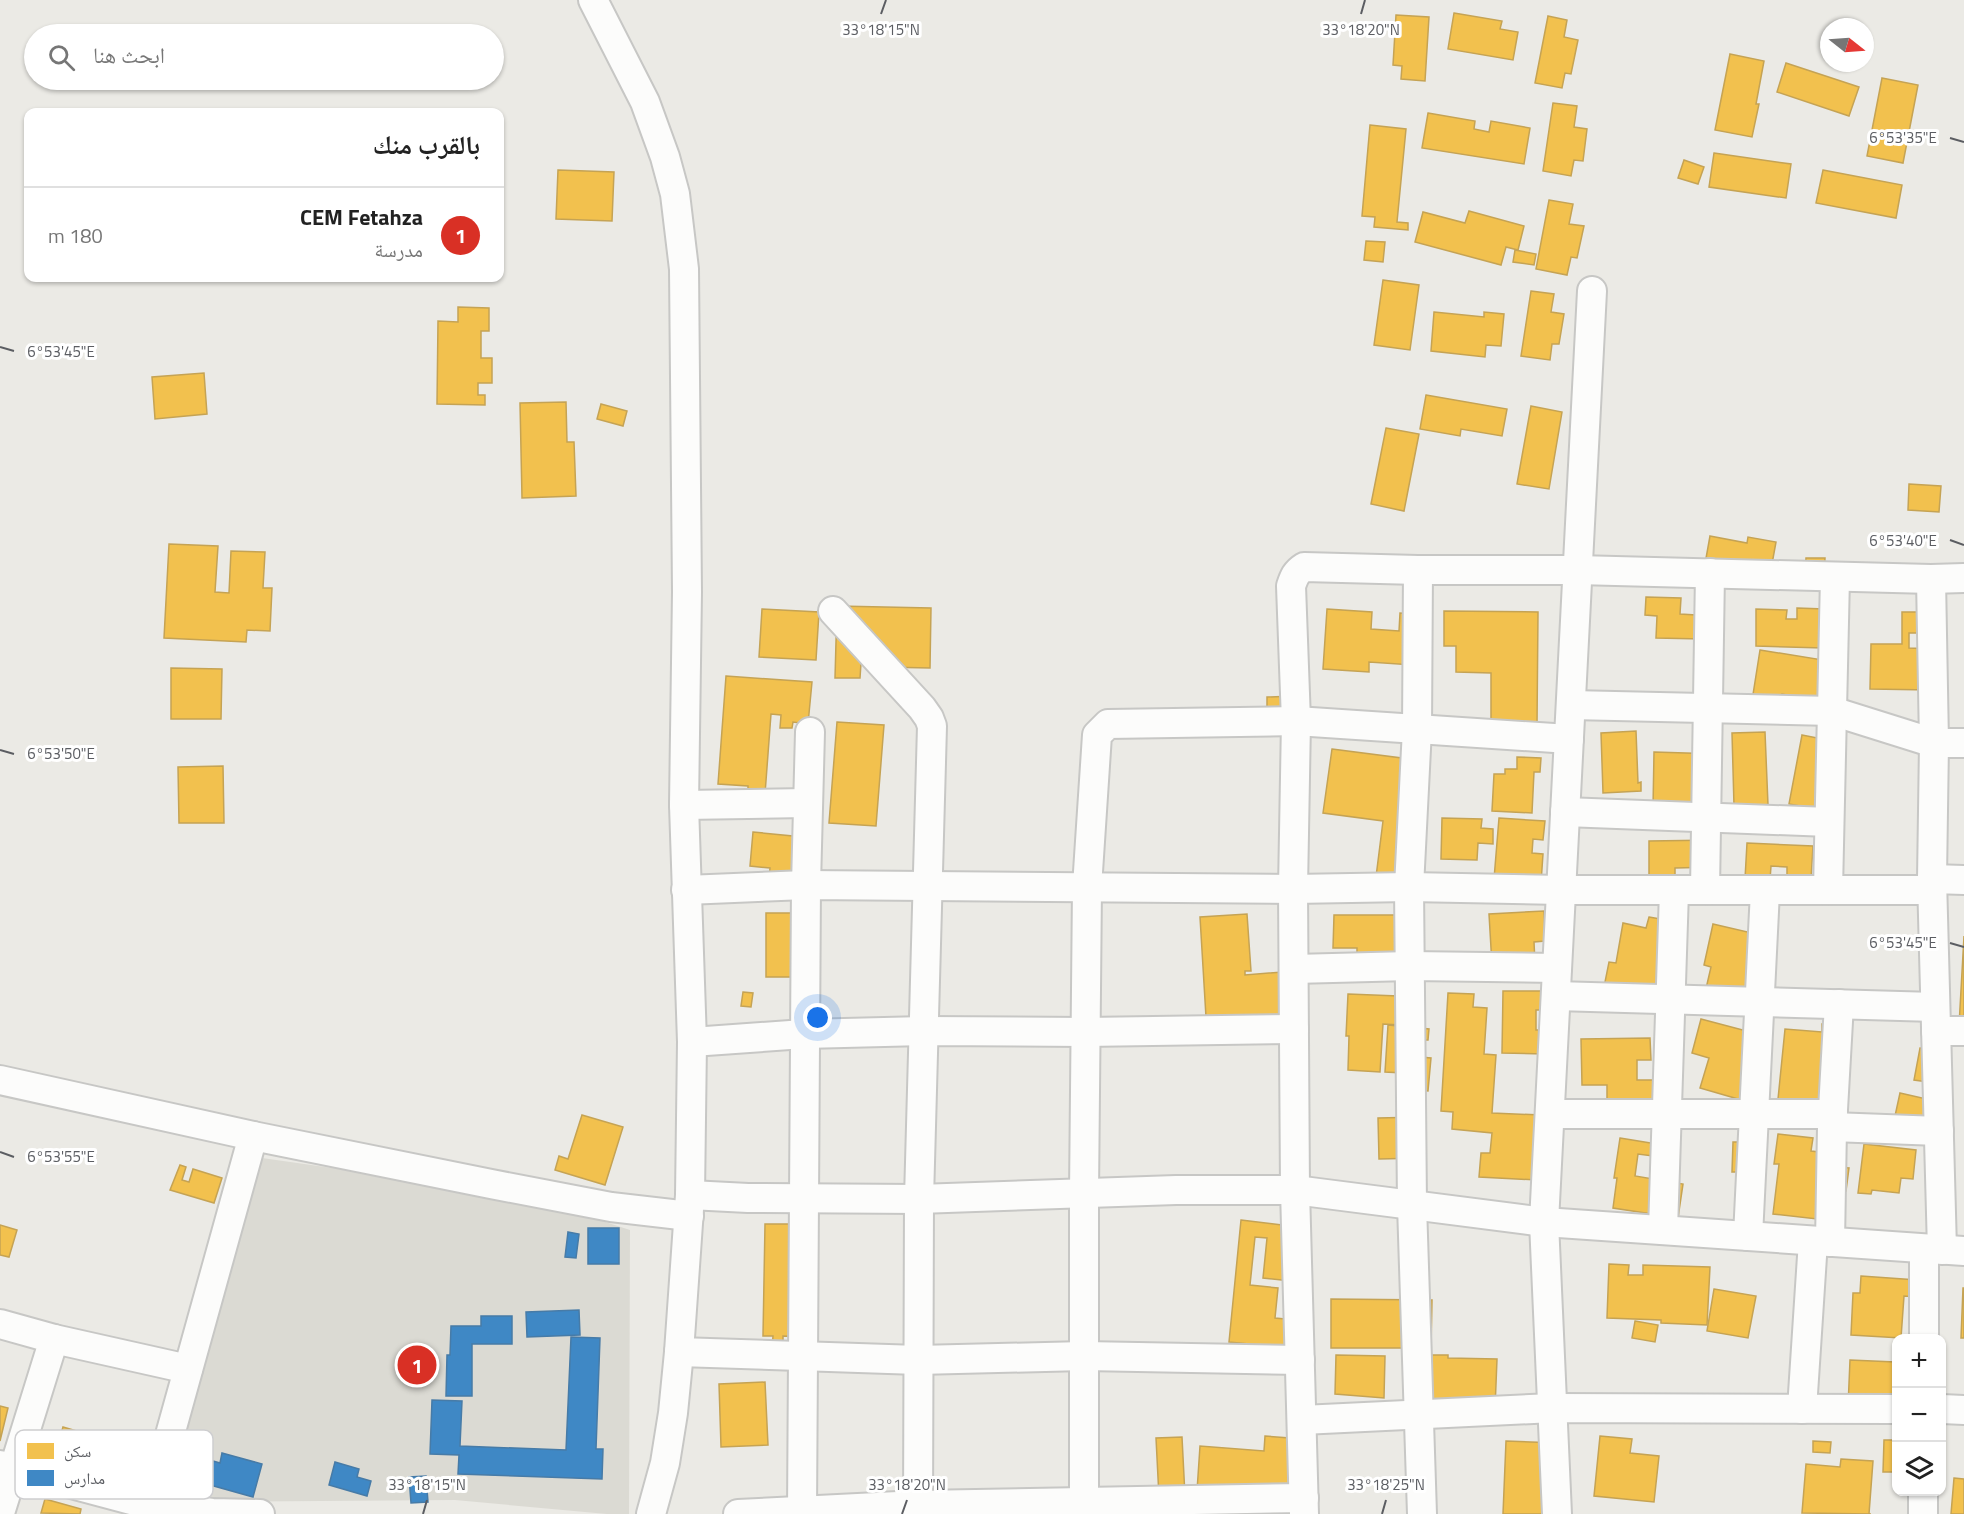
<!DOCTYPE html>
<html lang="ar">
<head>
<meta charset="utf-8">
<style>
	:root { --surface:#fff; --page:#f6f6f6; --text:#222; --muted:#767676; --line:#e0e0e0; --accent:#d93025 }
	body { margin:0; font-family:"Titillium Web","Noto Naskh Arabic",sans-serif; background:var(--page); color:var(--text); direction:rtl }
	.controls { position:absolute; right:18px; bottom:18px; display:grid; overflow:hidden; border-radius:12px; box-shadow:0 2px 4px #0004 }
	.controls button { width:54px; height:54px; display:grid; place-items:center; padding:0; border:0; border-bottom:2px solid var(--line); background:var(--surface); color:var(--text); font:30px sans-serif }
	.compass { position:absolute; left:1820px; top:18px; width:54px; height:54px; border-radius:50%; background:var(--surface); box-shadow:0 2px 4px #0004; rotate:107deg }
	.you { position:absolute; left:818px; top:1018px; width:21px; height:21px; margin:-15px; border:4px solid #fff; border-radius:50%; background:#1a73e8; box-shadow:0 0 0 9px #1a73e833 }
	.badge { display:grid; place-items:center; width:39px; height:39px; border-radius:50%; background:var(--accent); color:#fff; font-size:20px; font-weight:700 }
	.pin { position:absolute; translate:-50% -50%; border:3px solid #fff; box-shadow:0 2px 6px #0006 }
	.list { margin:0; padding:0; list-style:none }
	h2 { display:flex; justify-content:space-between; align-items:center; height:78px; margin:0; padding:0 24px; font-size:26px }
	h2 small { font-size:20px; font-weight:400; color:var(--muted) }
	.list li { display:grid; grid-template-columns:39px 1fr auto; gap:18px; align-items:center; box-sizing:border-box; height:96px; padding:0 24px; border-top:2px solid var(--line) }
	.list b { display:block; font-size:22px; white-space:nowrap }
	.list p { margin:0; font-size:20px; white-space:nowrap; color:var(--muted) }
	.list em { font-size:20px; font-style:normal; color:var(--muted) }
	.icon { flex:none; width:33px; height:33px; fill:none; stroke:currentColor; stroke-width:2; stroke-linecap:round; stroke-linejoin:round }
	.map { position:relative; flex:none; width:1964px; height:1514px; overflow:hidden; direction:ltr }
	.search { position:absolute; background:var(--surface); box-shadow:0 2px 4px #0004; left:24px; top:24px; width:480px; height:66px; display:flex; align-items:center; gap:15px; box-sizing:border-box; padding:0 21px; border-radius:33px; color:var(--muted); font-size:22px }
	.panel { position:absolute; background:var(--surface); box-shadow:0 2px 4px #0004; left:24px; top:108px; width:480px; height:174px; border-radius:12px; direction:rtl }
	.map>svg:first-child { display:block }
</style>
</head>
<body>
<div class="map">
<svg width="1964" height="1514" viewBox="0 0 1964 1514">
	<rect width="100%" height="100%" fill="#ebeae5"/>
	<path fill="#dbdad3" d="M 262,1158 L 522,1195 L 630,1230 L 629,1514 L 607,1514 L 455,1500 L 166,1502 Z"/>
	<g fill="#f2c14e" stroke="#c5a354" stroke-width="1.5">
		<path d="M 1454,13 L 1502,21 L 1500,29 L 1518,32 L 1513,60 L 1448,49 Z"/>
		<path d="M 1396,15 L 1429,17 L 1425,81 L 1401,79 L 1402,66 L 1393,65 Z"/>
		<path d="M 1548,16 L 1567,20 L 1564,37 L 1578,40 L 1571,74 L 1565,73 L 1562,88 L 1535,83 Z"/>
		<path d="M 1730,54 L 1764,61 L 1756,104 L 1759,104 L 1752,137 L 1715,130 Z"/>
		<path d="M 1786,63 L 1859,87 L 1849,116 L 1777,92 Z"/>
		<path d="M 1882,78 L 1918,85 L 1903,163 L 1867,156 Z"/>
		<path d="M 1553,103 L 1577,106 L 1574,127 L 1587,129 L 1583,161 L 1574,160 L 1571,176 L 1543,171 Z"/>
		<path d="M 1428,113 L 1475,121 L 1474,129 L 1489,132 L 1491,121 L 1530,128 L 1524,164 L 1422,148 Z"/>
		<path d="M 1370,125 L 1406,129 L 1397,222 L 1408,223 L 1408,230 L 1374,227 L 1375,217 L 1362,216 Z"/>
		<path d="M 1714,153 L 1791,164 L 1786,198 L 1709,187 Z"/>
		<path d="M 1684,160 L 1704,167 L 1698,184 L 1678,178 Z"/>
		<path d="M 558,170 L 614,172 L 612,221 L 556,219 Z"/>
		<path d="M 1823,170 L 1902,185 L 1896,218 L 1816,203 Z"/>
		<path d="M 1549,200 L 1573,204 L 1569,224 L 1584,226 L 1577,258 L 1571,257 L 1567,275 L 1536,269 Z"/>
		<path d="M 1469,211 L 1524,226 L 1518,250 L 1506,247 L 1501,265 L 1415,242 L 1423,212 L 1465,223 Z"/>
		<path d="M 1366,241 L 1385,242 L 1383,262 L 1364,260 Z"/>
		<path d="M 1515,250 L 1536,254 L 1534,265 L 1513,262 Z"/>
		<path d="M 1383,280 L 1419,285 L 1410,350 L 1374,345 Z"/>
		<path d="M 1531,291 L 1554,294 L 1551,312 L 1564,314 L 1559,344 L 1552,344 L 1550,360 L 1521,356 Z"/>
		<path d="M 458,307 L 489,308 L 489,331 L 481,331 L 481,358 L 492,358 L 492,383 L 478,383 L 478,395 L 485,395 L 485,405 L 437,404 L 438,321 L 458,322 Z"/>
		<path d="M 1434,312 L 1484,317 L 1484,312 L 1504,314 L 1501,346 L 1486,345 L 1485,357 L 1431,351 Z"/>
		<path d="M 204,373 L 207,414 L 155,419 L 152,377 Z"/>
		<path d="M 1426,395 L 1507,409 L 1502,436 L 1461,429 L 1460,436 L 1420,429 Z"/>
		<path d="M 566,402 L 567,442 L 574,442 L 576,496 L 522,498 L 520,403 Z"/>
		<path d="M 601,404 L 627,411 L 623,426 L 597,419 Z"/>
		<path d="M 1531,406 L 1562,412 L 1549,489 L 1517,484 Z"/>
		<path d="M 1386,428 L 1419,434 L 1404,511 L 1371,504 Z"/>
		<path d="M 1909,484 L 1941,486 L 1939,512 L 1908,510 Z"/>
		<path d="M 1710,536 L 1747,543 L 1748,537 L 1776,542 L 1770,575 L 1705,564 Z"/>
		<path d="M 169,544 L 218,546 L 215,592 L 229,593 L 231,551 L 265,552 L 263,588 L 272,588 L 270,631 L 247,630 L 246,642 L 164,638 Z"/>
		<path d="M 1806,558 L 1825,558 L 1824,575 L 1805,575 Z"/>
		<path d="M 1646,597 L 1681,598 L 1680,614 L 1696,615 L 1702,639 L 1656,638 L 1657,616 L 1645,615 Z"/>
		<path d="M 837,606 L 931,608 L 930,668 L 882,667 L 882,664 L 861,663 L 860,678 L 835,678 Z"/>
		<path d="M 1797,608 L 1824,609 L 1823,648 L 1756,646 L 1756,609 L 1787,610 L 1786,619 L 1797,619 Z"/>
		<path d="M 762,609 L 819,612 L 816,660 L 759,657 Z"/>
		<path d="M 1327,609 L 1372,612 L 1371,629 L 1399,631 L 1400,613 L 1416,614 L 1413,665 L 1369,662 L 1369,672 L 1323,669 Z"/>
		<path d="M 1444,611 L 1538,612 L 1537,726 L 1491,725 L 1491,673 L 1456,672 L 1456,646 L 1444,646 Z"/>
		<path d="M 1902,612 L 1919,612 L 1918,633 L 1909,633 L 1909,648 L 1932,649 L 1931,690 L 1870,689 L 1871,644 L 1902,644 Z"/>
		<path d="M 1760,650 L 1823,660 L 1817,700 L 1782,694 L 1780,706 L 1752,701 Z"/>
		<path d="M 171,668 L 222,669 L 221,719 L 171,719 Z"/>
		<path d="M 726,676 L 812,682 L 808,724 L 793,722 L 792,728 L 780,728 L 781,715 L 771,714 L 765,794 L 748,792 L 748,786 L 718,784 Z"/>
		<path d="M 1292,696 L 1267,725 L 1267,697 Z"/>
		<path d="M 837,722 L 884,725 L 876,826 L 829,823 Z"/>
		<path d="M 1636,731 L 1638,783 L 1641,782 L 1641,791 L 1603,793 L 1601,733 Z"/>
		<path d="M 1765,732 L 1768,805 L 1734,806 L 1732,733 Z"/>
		<path d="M 1802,735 L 1833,741 L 1828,811 L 1789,804 Z"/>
		<path d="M 1332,749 L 1425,761 L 1418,811 L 1427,812 L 1424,834 L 1397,879 L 1376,877 L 1383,821 L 1323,813 Z"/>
		<path d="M 1654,752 L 1717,754 L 1692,808 L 1653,808 Z"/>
		<path d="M 1517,757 L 1541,758 L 1540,772 L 1534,772 L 1532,813 L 1492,811 L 1494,774 L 1505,774 L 1505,769 L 1517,769 Z"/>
		<path d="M 223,766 L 224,823 L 179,823 L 178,767 Z"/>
		<path d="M 1442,818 L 1482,819 L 1481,828 L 1493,829 L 1493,844 L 1478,843 L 1477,860 L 1441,859 Z"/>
		<path d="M 1499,818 L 1545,821 L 1543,840 L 1533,839 L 1532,853 L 1543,854 L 1541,883 L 1494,879 Z"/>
		<path d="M 753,832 L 803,837 L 801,848 L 821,850 L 817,887 L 769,879 L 770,868 L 750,866 Z"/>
		<path d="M 1716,840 L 1717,867 L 1675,868 L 1675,875 L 1649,876 L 1649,841 Z"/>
		<path d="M 1747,843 L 1813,846 L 1811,879 L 1787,878 L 1787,867 L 1771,866 L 1770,880 L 1745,879 Z"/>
		<path d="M 1544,911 L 1545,941 L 1534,942 L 1535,963 L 1492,965 L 1489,914 Z"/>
		<path d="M 766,913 L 816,913 L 815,977 L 766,977 Z"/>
		<path d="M 1247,914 L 1251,971 L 1245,971 L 1245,975 L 1295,971 L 1301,1029 L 1206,1017 L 1200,917 Z"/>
		<path d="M 1334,915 L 1408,915 L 1407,969 L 1357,968 L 1357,948 L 1333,948 Z"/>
		<path d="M 1649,917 L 1678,922 L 1672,1001 L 1601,1002 L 1609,962 L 1616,963 L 1623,923 L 1646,928 Z"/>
		<path d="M 1713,924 L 1752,933 L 1755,1005 L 1705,993 L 1711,967 L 1704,965 Z"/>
		<path d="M 1964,936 L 1964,1026 L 1959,1026 Z"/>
		<path d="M 1503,991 L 1544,991 L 1544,1010 L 1536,1010 L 1536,1030 L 1544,1030 L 1544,1054 L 1502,1053 Z"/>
		<path d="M 743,992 L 753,993 L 751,1007 L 741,1006 Z"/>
		<path d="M 1448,993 L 1474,994 L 1473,1007 L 1487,1008 L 1484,1054 L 1496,1055 L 1492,1113 L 1541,1115 L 1537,1180 L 1479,1177 L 1481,1153 L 1490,1153 L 1492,1133 L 1452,1129 L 1453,1112 L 1441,1111 Z"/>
		<path d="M 1348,994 L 1423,997 L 1421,1026 L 1383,1024 L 1380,1072 L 1348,1070 L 1349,1036 L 1346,1036 Z"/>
		<path d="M 1701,1019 L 1758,1034 L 1745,1101 L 1700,1088 L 1709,1058 L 1692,1053 Z"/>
		<path d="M 1822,1024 L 1847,1026 L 1838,1104 L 1778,1099 L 1785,1029 L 1822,1032 Z"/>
		<path d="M 1388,1025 L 1429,1029 L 1428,1040 L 1421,1040 L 1420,1057 L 1431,1058 L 1428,1091 L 1402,1089 L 1403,1073 L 1385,1072 Z"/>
		<path d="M 1650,1038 L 1651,1060 L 1637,1060 L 1637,1080 L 1661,1080 L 1682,1045 L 1682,1101 L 1607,1113 L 1607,1085 L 1582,1085 L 1581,1039 Z"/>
		<path d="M 1920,1048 L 1934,1050 L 1928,1082 L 1914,1080 Z"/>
		<path d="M 1900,1093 L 1931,1100 L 1926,1119 L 1893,1125 Z"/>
		<path d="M 582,1115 L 623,1127 L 605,1185 L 555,1170 L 559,1156 L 568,1159 Z"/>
		<path d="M 1421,1117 L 1422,1158 L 1379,1159 L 1378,1118 Z"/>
		<path d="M 1778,1134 L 1813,1138 L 1811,1151 L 1838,1154 L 1836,1167 L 1849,1168 L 1846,1191 L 1830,1189 L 1826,1220 L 1773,1214 L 1779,1164 L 1774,1164 Z"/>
		<path d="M 1620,1138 L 1663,1145 L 1653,1156 L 1638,1154 L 1635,1176 L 1683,1184 L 1678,1218 L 1613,1208 L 1617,1178 L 1614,1178 Z"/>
		<path d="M 1733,1142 L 1748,1142 L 1747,1172 L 1732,1172 Z"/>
		<path d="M 1864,1144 L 1916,1150 L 1913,1179 L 1901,1178 L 1899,1193 L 1872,1190 L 1871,1194 L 1858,1193 Z"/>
		<path d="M 180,1165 L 186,1167 L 182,1180 L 189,1182 L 193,1169 L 222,1178 L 214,1203 L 170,1190 Z"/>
		<path d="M 1241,1220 L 1306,1228 L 1300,1282 L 1263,1278 L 1267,1238 L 1255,1237 L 1250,1285 L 1278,1288 L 1275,1318 L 1285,1319 L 1289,1348 L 1229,1342 Z"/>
		<path d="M 765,1224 L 812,1224 L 814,1337 L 783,1336 L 783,1351 L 772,1350 L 773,1336 L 763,1336 Z"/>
		<path d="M 0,1225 L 17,1230 L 9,1257 L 0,1255 Z"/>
		<path d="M 1609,1264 L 1629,1265 L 1628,1275 L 1643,1275 L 1643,1265 L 1710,1267 L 1707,1325 L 1661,1323 L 1661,1320 L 1607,1318 Z"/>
		<path d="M 1861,1276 L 1917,1280 L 1916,1297 L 1904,1296 L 1901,1338 L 1851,1335 L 1853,1293 L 1860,1293 Z"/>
		<path d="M 1963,1288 L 1964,1288 L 1964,1338 L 1961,1338 Z"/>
		<path d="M 1714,1289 L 1756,1296 L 1748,1338 L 1707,1331 Z"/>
		<path d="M 1331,1299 L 1432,1300 L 1431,1348 L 1331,1348 Z"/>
		<path d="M 1635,1321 L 1658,1325 L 1655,1342 L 1632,1338 Z"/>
		<path d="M 1336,1355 L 1385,1356 L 1384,1398 L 1335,1394 Z"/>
		<path d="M 1431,1355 L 1448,1355 L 1448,1358 L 1497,1359 L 1495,1409 L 1430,1405 Z"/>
		<path d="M 1850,1360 L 1895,1362 L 1893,1409 L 1848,1407 Z"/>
		<path d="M 765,1382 L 768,1445 L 721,1447 L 719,1384 Z"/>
		<path d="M 0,1406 L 8,1408 L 0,1441 Z"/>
		<path d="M 63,1427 L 104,1439 L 97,1465 L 109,1468 L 103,1489 L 49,1474 Z"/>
		<path d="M 1265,1436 L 1303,1439 L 1298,1491 L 1197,1491 L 1200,1446 L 1264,1451 Z"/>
		<path d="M 1600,1436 L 1632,1439 L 1630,1453 L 1659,1456 L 1654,1502 L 1594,1496 Z"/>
		<path d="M 1182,1437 L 1185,1496 L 1159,1497 L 1156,1438 Z"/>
		<path d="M 1884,1440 L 1896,1440 L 1896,1472 L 1883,1472 Z"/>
		<path d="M 1506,1441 L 1557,1443 L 1552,1514 L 1503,1514 Z"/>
		<path d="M 1813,1441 L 1831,1442 L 1830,1453 L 1813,1452 Z"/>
		<path d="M 1841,1459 L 1873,1461 L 1869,1514 L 1871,1514 L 1802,1513 L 1806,1464 L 1840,1467 Z"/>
		<path d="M 1954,1478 L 1964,1479 L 1964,1514 L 1951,1514 Z"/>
		<path d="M 45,1499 L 81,1509 L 80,1514 L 41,1513 Z"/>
	</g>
	<g fill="#3f88c5" stroke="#477ba7" stroke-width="1.5">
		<rect x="588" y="1228" width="31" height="36"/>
		<path d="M 568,1232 L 579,1234 L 576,1258 L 565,1257 Z"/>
		<path d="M 579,1310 L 580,1335 L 527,1337 L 526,1312 Z"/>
		<path d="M 481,1316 L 512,1316 L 512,1344 L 472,1344 L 472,1396 L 446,1396 L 447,1355 L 450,1355 L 451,1326 L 481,1326 Z"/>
		<path d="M 571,1337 L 600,1338 L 596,1449 L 603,1449 L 602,1479 L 458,1474 L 459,1455 L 430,1454 L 432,1400 L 462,1401 L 460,1446 L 566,1450 Z"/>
		<path d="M 222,1453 L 262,1464 L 253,1497 L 203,1483 L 199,1501 L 183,1497 L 190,1472 L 194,1473 L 199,1457 L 220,1463 Z"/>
		<path d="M 335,1462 L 359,1469 L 357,1477 L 371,1481 L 367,1496 L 329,1485 Z"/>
		<path d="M 426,1476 L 428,1502 L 411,1503 L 409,1477 Z"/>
	</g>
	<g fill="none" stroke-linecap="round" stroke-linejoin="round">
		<g stroke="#c7c7c5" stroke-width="32">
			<g id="minor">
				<path d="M 593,0 L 645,102 L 665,157 L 675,194 L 684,269 L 687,592 L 684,805 L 692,1042 L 690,1195 L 679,1352 L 673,1413 L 665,1463 L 651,1514"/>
				<path d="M 1418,570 L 1417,729 L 1409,887 L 1412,1205 L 1422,1514"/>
				<path d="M 1931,579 L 1934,743 L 1932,879 L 1942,1250"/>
				<path d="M 833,611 L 922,708 L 929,718 L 932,726 L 919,1199 L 918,1514"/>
				<path d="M 1571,705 L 1832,711 L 1934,743 L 1964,743"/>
				<path d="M 684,805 L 807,803"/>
				<path d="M 1565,812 L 1829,822"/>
				<path d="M 1932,879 L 1964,880"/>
				<path d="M 686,890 L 806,885 L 1293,889 L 1409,887 L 1561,890 L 1932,890"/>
				<path d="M 1705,890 L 1710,573"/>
				<path d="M 1828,890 L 1835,577"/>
				<path d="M 1294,969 L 1410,966 L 1557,968"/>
				<path d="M 1556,996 L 1935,1007"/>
				<path d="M 1936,1031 L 1964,1031"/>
				<path d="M 692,1042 L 804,1034 L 924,1031 L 1085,1032 L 1294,1029"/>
				<path d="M 0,1080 L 253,1136 L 491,1184 L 611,1207 L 689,1216"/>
				<path d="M 1550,1114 L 1833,1114"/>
				<path d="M 1832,1127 L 1939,1131"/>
				<path d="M 690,1195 L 748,1198 L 919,1199 L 1176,1190 L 1295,1190 L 1544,1222 L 1964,1251"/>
				<path d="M 1663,1230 L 1674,891"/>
				<path d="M 1748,1236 L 1765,891"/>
				<path d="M 1830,1242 L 1832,1127 L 1839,1004"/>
				<path d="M 0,1324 L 54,1339 L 0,1513"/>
				<path d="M 1924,1338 L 1924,1249"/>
				<path d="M 54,1339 L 188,1369"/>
				<path d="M 679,1352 L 918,1360 L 1084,1356 L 1300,1360"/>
				<path d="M 1802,1409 L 1813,1241"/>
				<path d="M 1942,1409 L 1964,1410"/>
				<path d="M 1302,1420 L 1553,1408 L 1896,1409"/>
				<path d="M 0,1465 L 150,1505 L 212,1513 L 260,1514"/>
				<path d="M 148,1514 L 253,1136"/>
				<path d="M 738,1514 L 918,1505 L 1304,1498"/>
				<path d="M 802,1514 L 806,885 L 810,732"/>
				<path d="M 1084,1514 L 1084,1194 L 1087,887 L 1097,735 L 1108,724 L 1296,721 L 1569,739"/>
				<path d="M 1304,1514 L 1295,1190 L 1293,889 L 1296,721 L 1291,586 C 1294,577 1296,572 1304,567 L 1418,570 L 1577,570 L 1931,579 L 1964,578"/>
				<path d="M 1557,1514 L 1544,1222 L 1592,291"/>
				<path d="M 1923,1514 L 1923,1492"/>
			</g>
		</g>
		<use href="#minor" stroke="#fcfcfb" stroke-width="28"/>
	</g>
	<path fill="none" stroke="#5b5d62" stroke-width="2" d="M 881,14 L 886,0M 1361,14 L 1365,0M 1950,138 L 1964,142M 0,347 L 14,351M 1950,540 L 1964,545M 0,750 L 14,754M 1950,943 L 1964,947M 0,1152 L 14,1157M 423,1514 L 427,1500M 902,1514 L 907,1500M 1382,1514 L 1386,1500"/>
	<rect x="15" y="1430" width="198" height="69" rx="9" fill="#fff" stroke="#ceced0" stroke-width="1.5"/>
	<rect x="27" y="1443" width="27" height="16" fill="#f2c14e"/>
	<rect x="27" y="1470" width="27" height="16" fill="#3f88c5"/>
	<g font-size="16" fill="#5b5d62">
		<text x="64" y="1457">سكن</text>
		<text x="64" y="1484">مدارس</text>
	</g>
	<g font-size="15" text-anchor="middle" fill="#5b5d62" stroke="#fff" stroke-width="6" stroke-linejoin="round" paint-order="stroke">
		<text x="881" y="35">33°18'15"N</text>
		<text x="1361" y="35">33°18'20"N</text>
		<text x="1903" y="143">6°53'35"E</text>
		<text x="61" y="357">6°53'45"E</text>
		<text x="1903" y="546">6°53'40"E</text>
		<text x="61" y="759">6°53'50"E</text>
		<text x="1903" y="948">6°53'45"E</text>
		<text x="61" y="1162">6°53'55"E</text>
		<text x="427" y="1490">33°18'15"N</text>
		<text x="907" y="1490">33°18'20"N</text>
		<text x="1386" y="1490">33°18'25"N</text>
	</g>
</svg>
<div class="controls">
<button>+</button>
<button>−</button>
<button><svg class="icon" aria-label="layers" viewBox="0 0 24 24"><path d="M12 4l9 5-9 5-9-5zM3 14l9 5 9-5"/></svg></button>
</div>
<svg class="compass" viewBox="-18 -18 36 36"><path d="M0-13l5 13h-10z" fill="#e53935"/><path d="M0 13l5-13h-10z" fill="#767676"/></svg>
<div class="you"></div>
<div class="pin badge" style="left:417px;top:1365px">1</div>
<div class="search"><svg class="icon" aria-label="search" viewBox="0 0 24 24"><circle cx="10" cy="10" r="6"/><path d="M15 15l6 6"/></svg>ابحث هنا</div>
<section class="panel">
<h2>بالقرب منك<small></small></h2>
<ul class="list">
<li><span class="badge">1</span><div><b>CEM Fetahza</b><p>مدرسة</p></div><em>180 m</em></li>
</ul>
</section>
</div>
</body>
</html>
